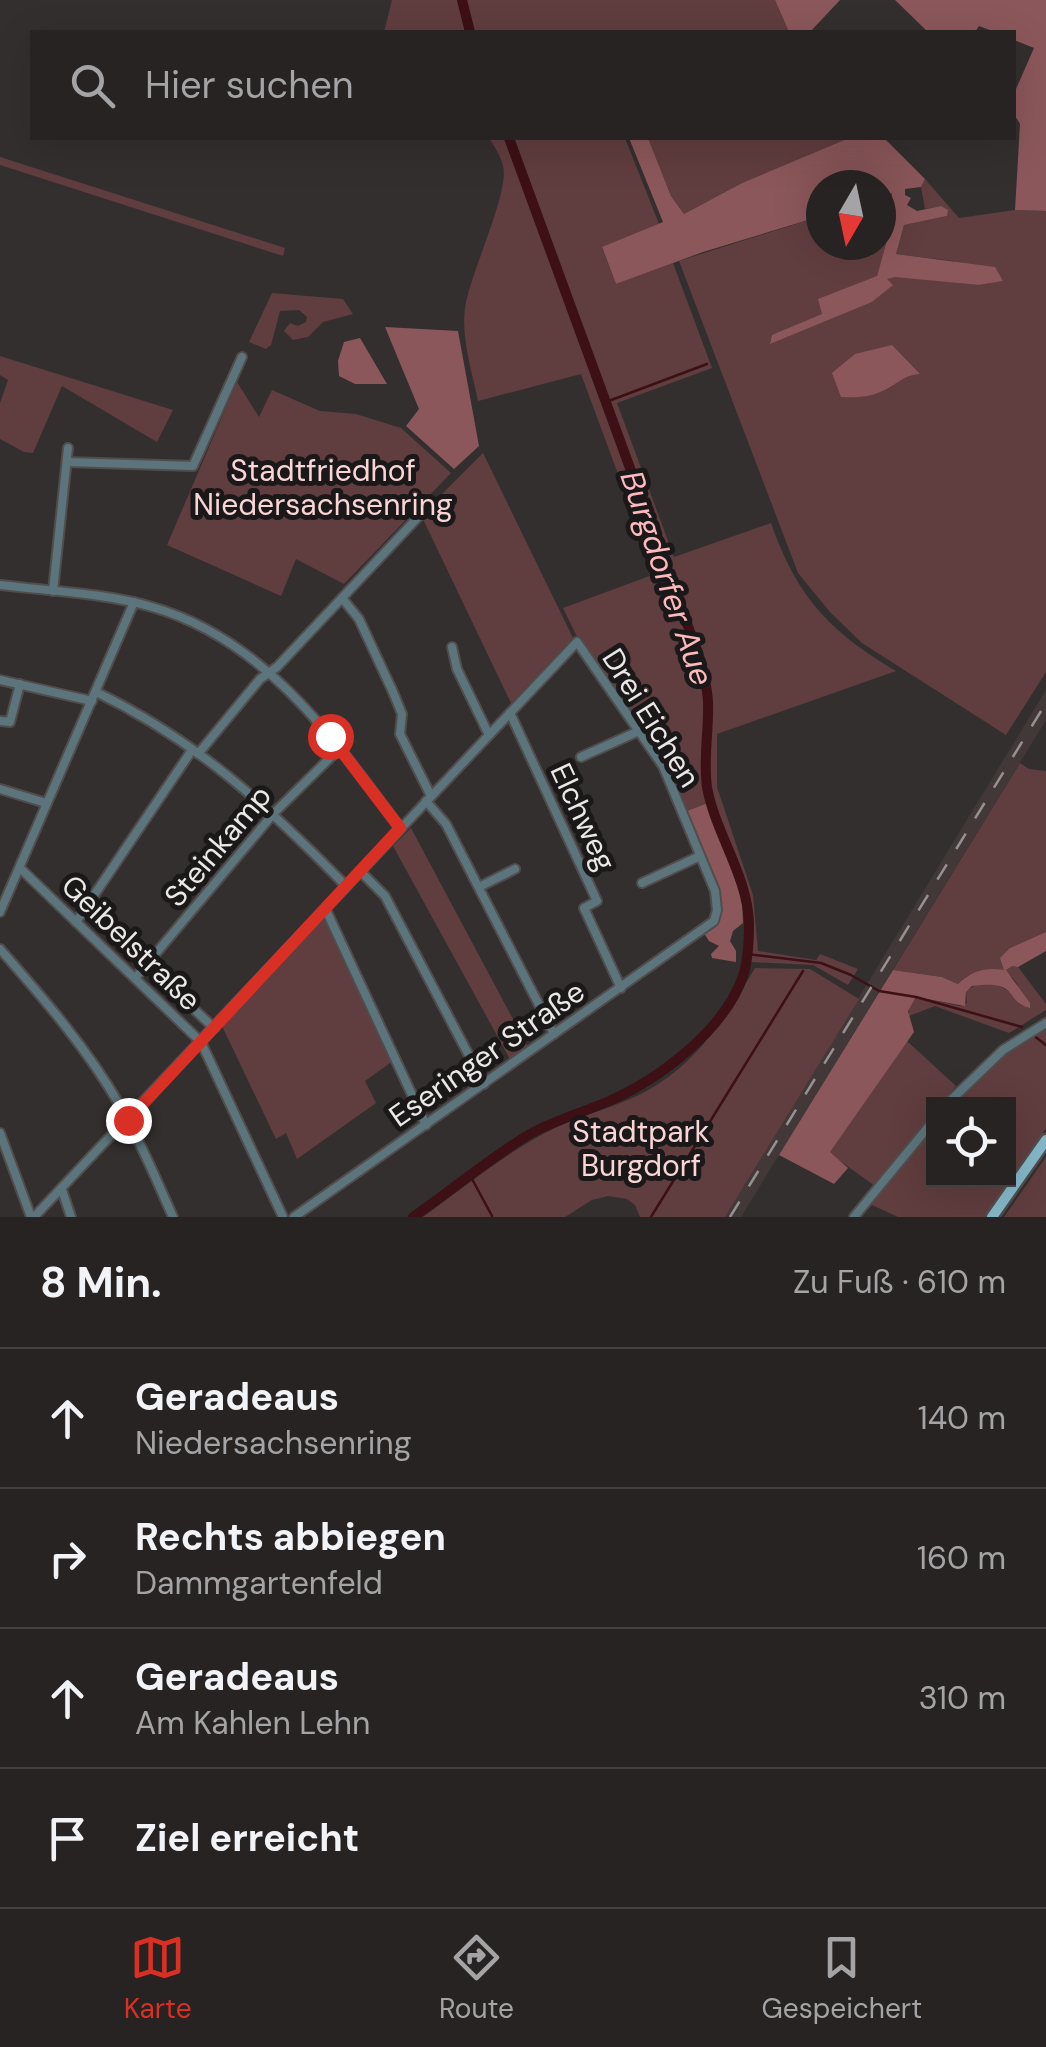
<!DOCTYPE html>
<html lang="de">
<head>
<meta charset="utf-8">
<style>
	:root { --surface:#272323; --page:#2f2b2b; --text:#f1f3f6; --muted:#a4a4a6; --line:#434041; --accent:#d93025 }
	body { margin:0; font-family:"DM Sans",sans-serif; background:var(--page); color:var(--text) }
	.controls { position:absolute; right:30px; bottom:30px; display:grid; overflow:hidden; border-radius:0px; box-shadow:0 10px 40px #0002 }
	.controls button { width:90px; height:90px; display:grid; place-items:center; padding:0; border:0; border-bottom:2px solid var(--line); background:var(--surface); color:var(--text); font:50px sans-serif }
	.compass { position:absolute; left:806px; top:170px; width:90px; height:90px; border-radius:50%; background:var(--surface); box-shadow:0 10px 40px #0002; rotate:189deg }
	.stop { position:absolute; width:30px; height:30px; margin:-22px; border:8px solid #d93025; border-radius:50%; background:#fff }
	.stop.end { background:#d93025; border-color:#fff; box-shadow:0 2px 10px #0008 }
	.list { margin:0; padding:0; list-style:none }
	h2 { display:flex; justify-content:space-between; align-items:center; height:130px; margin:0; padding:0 40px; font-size:42px }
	h2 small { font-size:32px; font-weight:400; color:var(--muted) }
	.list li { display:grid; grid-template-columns:65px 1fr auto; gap:30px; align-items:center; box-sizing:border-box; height:140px; padding:0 40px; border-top:2px solid var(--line) }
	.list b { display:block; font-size:38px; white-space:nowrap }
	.list p { margin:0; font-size:32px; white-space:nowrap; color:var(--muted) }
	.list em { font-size:32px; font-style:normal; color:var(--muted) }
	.icon { flex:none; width:55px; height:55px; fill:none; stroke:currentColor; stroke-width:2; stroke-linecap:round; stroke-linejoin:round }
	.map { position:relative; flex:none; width:1046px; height:1217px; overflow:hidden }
	.search { position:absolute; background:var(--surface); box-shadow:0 10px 40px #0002; left:30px; right:30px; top:30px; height:110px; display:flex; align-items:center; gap:25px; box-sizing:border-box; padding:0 35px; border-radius:0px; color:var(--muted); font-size:38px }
	.sheet { height:690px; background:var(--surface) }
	nav { display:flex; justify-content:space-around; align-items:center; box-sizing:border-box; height:140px; border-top:2px solid var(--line); background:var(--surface); font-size:28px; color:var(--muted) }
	nav a { display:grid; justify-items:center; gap:5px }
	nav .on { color:var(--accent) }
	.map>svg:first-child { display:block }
</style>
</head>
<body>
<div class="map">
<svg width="1046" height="1217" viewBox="0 0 1046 1217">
	<rect width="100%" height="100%" fill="#342f2f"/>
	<path fill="#433838" d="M 1046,690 L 1046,720 L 741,1217 L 725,1217 Z"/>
	<g fill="#603d3f">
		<path d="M 392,0 L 459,0 L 467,32 L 384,32 Z"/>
		<path d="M 464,0 L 775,0 L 789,32 L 472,32 Z"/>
		<path d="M 489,138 L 505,138 L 698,666 L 705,705 L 702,764 L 708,803 L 684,812 L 665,765 L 586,655 L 563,608 L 655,574 L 581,374 L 478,401 C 472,371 461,338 465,308 C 470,273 510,192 503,166 C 501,156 494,146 489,138 Z"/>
		<path d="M 511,138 L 625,138 L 659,224 L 602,248 L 616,284 L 673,263 L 712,368 L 617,403 L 674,557 L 771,523 C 797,597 829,631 896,671 L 717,734 L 717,787 L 753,895 L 758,951 L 816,960 L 820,954 L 858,969 L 848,985 L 813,965 L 750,962 L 751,923 L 746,893 L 710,790 L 708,764 L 710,700 L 702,657 Z"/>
		<path d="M 648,138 L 849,138 L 742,183 L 684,214 L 671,196 Z"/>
		<path d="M 0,157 L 285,248 L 283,256 L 0,165 Z"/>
		<path d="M 925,179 L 959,218 L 1015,210 L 1046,211 L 1046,672 L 1006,735 L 862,643 L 830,612 L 798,573 L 679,261 L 821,216 L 821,245 L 881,245 L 881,196 L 892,193 L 892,222 L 877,276 L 822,314 L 771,343 L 872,302 L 892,285 L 886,279 L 895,276 L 979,285 L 1002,281 L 953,261 L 896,254 L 904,225 L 947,216 L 941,206 L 925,209 L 921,187 Z"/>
		<path d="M 272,293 L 343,299 L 353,314 L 323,322 L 308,337 L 293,340 L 284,331 L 290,323 L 298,326 L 306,322 L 307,317 L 299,310 L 280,311 L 271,345 L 266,349 L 249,342 Z"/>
		<path d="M 0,356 L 173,410 L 157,442 L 62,386 L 33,453 L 24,452 L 0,439 L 0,403 L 8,380 L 0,375 Z"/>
		<path d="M 237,382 L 259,417 L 272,390 L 320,411 L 356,414 L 401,428 L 451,473 L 344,584 L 296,559 L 281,596 L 167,545 Z"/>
		<path d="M 483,453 L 573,638 L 511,703 L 421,515 Z"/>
		<path d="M 1020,763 L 1029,769 L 1046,771 L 1046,932 L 1010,948 L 1012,966 L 1018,967 L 1046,1004 L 1046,1010 L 1009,1033 L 935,1006 L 909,1016 L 909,1006 L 917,997 L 960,1006 L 967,1003 L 966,992 C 985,973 1010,987 1022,1006 C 1022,966 985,958 958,984 L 942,977 L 893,970 Z"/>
		<path d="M 411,828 L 529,1049 L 511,1061 L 393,846 Z"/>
		<path d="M 325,916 L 393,1061 L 365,1081 L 376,1103 L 297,1159 L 286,1133 L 276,1139 L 222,1026 Z"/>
		<path d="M 755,968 L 810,969 L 859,999 L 725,1217 L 640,1217 L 635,1205 L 627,1199 L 608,1196 L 592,1200 L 565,1217 L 423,1217 C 466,1186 509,1150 557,1127 C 583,1115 611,1108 637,1096 C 693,1069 724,1021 755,968 Z"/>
		<path d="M 1046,1027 L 1046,1128 L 984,1217 L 898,1217 L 870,1204 L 933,1125 L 934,1180 L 1008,1180 L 1008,1104 L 951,1104 L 1000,1057 Z"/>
		<path d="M 907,1041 L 956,1086 L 941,1104 L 934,1104 L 933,1114 L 875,1186 L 829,1153 Z"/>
		<path d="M 1046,1157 L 1046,1217 L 1004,1217 Z"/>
	</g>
	<g fill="#8b575a">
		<path d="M 775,0 L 840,0 L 810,32 L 789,32 Z"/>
		<path d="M 895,0 L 1046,0 L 1046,211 L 1015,210 L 1020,124 L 1014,114 L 1014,88 L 1016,89 L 1034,48 L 1014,40 L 1014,32 L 995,32 L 979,26 L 975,32 L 928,32 Z"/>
		<path d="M 629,138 L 648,138 L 671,196 L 684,214 L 742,183 L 849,138 L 884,138 L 925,179 L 921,187 L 905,189 L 905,195 L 911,198 L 907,205 L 917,211 L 941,206 L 948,210 L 947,216 L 904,225 L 896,254 L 995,267 L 1003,281 L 979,285 L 895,277 L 887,279 L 893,285 L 872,302 L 770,344 L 772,335 L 822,314 L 818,299 L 877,276 L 892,222 L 892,193 L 881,196 L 881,185 L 821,185 L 821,216 L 703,252 L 616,284 L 602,247 L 663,222 Z"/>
		<path d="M 385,327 L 458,331 L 479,446 L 454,469 L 406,426 L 419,409 Z"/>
		<path d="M 360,338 L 387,384 L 355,384 L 339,376 L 338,361 L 344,342 Z"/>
		<path d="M 892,345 L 920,374 C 906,375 902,380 890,387 C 874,397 859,398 841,397 L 832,373 L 855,354 Z"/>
		<path d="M 708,803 L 742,899 L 743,923 L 733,931 L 730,941 L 736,951 L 736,962 L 712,958 L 711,954 L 719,946 L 709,941 L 704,933 L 716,922 L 721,910 L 684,812 Z"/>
		<path d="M 1046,932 L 1046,951 L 1018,967 L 1012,966 L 1006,970 L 1030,1003 L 1030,1008 C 1003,1001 1021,979 972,986 L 966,992 L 965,1006 L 916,997 L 908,1011 L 914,1032 L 830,1152 L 848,1168 L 834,1184 L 779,1155 L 893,970 L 942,977 L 958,984 C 973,970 985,967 1004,970 L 1000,958 L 1010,948 Z"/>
	</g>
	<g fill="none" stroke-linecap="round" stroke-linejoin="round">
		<g stroke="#3c1015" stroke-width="2.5">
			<path d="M 606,402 L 707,364"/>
			<path d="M 747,954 L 821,963 L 851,975 L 879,991 L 916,997 L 1022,1027"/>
			<path d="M 1033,1035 L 1046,1045"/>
			<path d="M 471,1177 L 492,1216"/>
			<path d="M 651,1217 L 803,971"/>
		</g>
		<g stroke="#3c1015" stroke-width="10">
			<path d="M 462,0 L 470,32"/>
			<path d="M 413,1217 C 452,1190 490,1158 530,1134 C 555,1120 581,1113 607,1102 C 658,1080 724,1031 743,976 C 748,961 749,940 749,924 C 748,876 715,833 707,787 C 703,759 709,731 708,703 C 708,689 703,673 700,659 L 509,138"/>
		</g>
		<g stroke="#514d4d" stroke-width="12">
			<g id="minor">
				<path d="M 67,462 L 193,466 L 242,357"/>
				<path d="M 0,585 C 50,591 104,593 152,607 C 265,639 334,739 400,828"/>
				<path d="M 53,591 L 68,448"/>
				<path d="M 342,598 L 359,619 L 393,692 L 402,714 L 400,734 L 431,796"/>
				<path d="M 452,647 L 457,669 L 489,735"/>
				<path d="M 0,680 L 92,701"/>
				<path d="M 96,692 C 196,740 270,808 346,886"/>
				<path d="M 510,713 L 597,901 L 584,908 L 621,988"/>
				<path d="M 0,721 L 10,722 L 20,684"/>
				<path d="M 198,754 L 260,679 L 277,667 L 421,514"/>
				<path d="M 581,757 L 639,731"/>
				<path d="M 0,789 L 46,803"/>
				<path d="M 426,801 L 446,824 L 554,1034"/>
				<path d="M 20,868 L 201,1042 L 283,1217"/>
				<path d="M 360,871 L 385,896 L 484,1084"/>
				<path d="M 642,883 L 700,856"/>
				<path d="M 479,887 L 515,869"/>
				<path d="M 326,910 L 426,1125"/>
				<path d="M 0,912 L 134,602"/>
				<path d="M 76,922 L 192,750"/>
				<path d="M 0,949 C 43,998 87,1048 119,1104 C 140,1140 156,1179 173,1217"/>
				<path d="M 147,965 L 214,1028"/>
				<path d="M 136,977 L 274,813 L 340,748"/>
				<path d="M 947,1104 L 1003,1050 L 1046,1023"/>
				<path d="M 0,1133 L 31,1217"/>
				<path d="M 62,1190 L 71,1217"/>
				<path d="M 34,1217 L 577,642 L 663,766 L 715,891 L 717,910 L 714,921 L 294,1217"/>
				<path d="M 854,1217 L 934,1120"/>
			</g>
		</g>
		<g stroke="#514d4d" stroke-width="15">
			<path id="major" d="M 992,1217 L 1046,1140"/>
		</g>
		<use href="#minor" stroke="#5c747c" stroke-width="8"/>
		<use href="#major" stroke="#84b7c8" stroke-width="10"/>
		<path stroke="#969191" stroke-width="2.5" stroke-dasharray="18 18" stroke-linecap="butt" d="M 730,1217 L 1046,703"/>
	</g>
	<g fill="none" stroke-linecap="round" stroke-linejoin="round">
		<path stroke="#d93025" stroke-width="12" d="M 128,1120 L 400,828 L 330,736"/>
	</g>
	<g text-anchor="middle" stroke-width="10" stroke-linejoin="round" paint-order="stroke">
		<g font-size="30" fill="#f9d5d6" stroke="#1a1818">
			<text x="323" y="481">Stadtfriedhof<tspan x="323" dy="34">Niedersachsenring</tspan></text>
			<text x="641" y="1142">Stadtpark<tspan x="641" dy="34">Burgdorf</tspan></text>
		</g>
		<g font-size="30" fill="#ece8e8" stroke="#1a1818">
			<text transform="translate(651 718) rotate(58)" y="10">Drei Eichen</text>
			<text transform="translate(583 817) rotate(65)" y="10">Elchweg</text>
			<text transform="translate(218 846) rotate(-50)" y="10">Steinkamp</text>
			<text transform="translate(131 943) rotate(44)" y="10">Geibelstraße</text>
			<text transform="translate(487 1054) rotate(-35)" y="10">Eseringer Straße</text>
		</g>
		<g font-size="32" font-style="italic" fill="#feb9bc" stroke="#1a1818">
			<text transform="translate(667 578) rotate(71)" y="11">Burgdorfer Aue</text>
		</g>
	</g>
</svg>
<div class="controls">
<button><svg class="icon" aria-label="locate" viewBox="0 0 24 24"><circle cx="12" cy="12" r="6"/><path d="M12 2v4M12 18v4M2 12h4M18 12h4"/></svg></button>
</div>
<svg class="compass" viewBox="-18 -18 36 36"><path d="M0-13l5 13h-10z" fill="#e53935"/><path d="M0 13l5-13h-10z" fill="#a4a4a6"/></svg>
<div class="stop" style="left:330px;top:736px"></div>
<div class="stop end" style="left:128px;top:1120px"></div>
<div class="search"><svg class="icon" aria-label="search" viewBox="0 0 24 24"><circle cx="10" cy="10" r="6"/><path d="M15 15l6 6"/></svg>Hier suchen</div>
</div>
<section class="sheet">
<h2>8 Min.<small>Zu Fuß · 610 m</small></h2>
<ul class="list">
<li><svg class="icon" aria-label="ahead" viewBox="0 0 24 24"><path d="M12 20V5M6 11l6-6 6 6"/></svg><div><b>Geradeaus</b><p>Niedersachsenring</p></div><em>140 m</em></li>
<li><svg class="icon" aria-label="right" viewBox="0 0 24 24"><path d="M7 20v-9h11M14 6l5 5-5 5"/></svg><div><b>Rechts abbiegen</b><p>Dammgartenfeld</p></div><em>160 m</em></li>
<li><svg class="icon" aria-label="ahead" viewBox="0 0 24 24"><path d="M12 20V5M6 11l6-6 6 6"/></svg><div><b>Geradeaus</b><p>Am Kahlen Lehn</p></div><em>310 m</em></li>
<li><svg class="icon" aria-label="arrive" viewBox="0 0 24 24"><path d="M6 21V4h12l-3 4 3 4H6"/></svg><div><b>Ziel erreicht</b></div></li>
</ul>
</section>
<nav>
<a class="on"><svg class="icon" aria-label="map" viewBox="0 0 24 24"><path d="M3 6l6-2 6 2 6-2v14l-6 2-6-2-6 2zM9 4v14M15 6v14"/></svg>Karte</a>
<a><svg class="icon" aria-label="directions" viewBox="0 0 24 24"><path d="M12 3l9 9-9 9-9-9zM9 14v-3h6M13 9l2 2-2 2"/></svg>Route</a>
<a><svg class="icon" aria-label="saved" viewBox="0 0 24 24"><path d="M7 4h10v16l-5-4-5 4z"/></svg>Gespeichert</a>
</nav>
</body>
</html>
